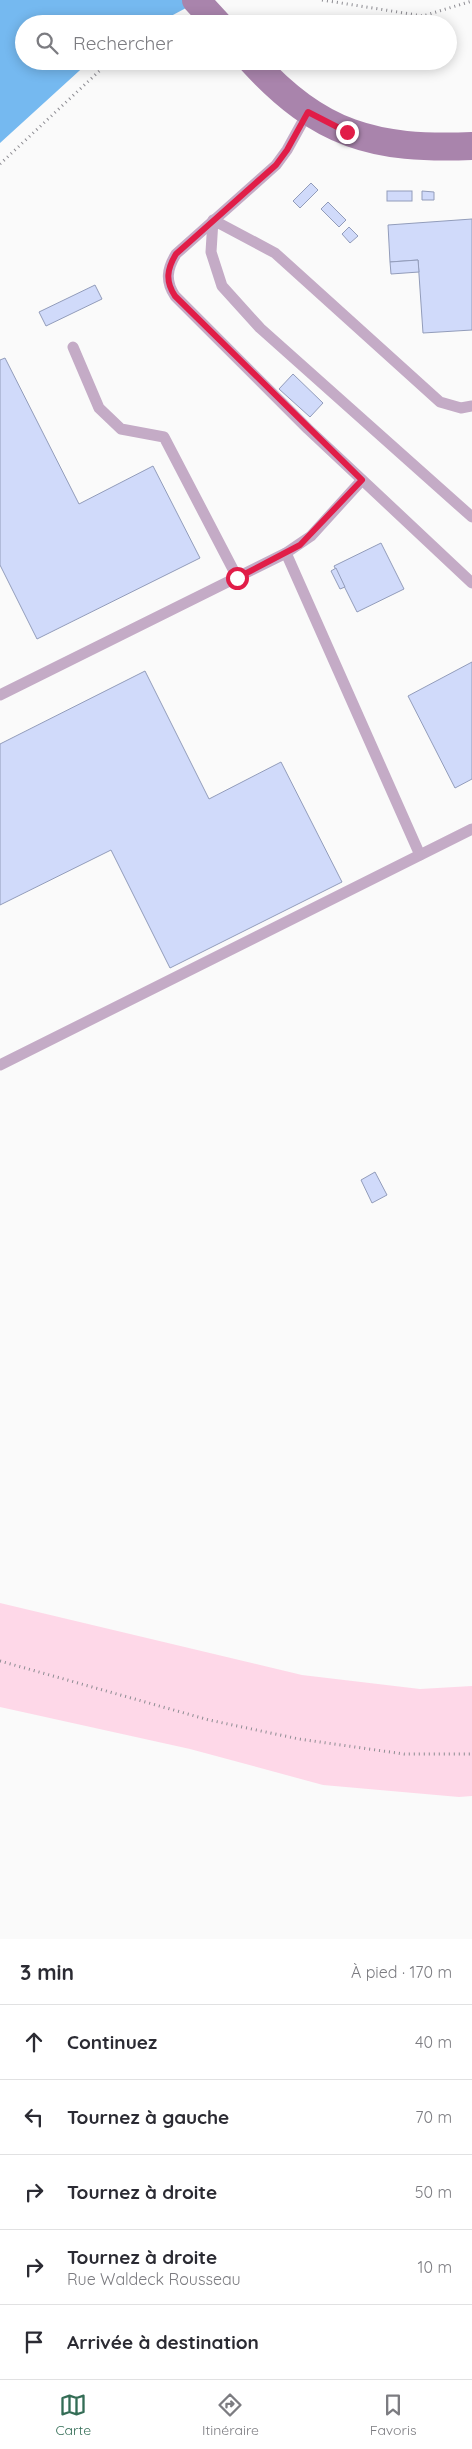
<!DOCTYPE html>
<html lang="fr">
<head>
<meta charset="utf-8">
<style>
	:root { --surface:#fff; --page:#f7f7f7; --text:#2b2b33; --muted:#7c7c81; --line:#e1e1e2; --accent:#346d56 }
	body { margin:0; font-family:Quicksand,sans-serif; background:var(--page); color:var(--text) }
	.stop { position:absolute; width:15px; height:15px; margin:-11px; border:4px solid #e11d48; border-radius:50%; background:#fff }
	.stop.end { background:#e11d48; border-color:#fff; box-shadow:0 1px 5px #0008 }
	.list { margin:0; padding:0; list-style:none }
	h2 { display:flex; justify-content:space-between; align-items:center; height:65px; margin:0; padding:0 20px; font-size:21px }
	h2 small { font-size:16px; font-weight:400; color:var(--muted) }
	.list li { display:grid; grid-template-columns:32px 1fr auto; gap:15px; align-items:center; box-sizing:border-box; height:75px; padding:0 20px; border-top:1px solid var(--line) }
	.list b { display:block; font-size:19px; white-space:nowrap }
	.list p { margin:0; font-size:16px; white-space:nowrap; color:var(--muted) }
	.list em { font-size:16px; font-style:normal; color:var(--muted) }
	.icon { flex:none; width:28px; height:28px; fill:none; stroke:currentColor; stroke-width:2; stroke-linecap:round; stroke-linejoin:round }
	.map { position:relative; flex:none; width:472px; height:1939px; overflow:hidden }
	.search { position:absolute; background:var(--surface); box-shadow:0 2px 12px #0003; left:15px; right:15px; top:15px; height:55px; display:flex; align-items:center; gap:12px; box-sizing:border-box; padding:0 18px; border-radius:28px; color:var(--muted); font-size:19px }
	.sheet { height:440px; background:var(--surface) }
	nav { display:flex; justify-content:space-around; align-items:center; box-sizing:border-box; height:70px; border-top:1px solid var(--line); background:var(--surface); font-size:14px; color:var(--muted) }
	nav a { display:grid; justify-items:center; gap:2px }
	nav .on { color:var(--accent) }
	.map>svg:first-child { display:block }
</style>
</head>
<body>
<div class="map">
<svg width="472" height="1939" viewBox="0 0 472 1939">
	<rect width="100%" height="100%" fill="#fafafa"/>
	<path fill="#fed8e8" d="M 0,1603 L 302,1675 L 420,1689 L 472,1686 L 472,1796 L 459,1797 L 323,1785 L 190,1749 L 0,1707 Z"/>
	<path fill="#75b9f0" d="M 0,0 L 201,0 L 156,24 L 24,24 L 24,61 L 90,61 L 0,143 Z"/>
	<g fill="#d0dafa" stroke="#929cba">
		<path d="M 311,183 L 318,190 L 300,208 L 293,201 Z"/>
		<rect x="387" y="191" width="25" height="10"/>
		<path d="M 422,191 L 434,192 L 434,200 L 422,200 Z"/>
		<path d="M 328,202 L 346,220 L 339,227 L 321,209 Z"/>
		<path d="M 472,219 L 472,330 L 423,333 L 418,260 L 390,262 L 388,225 Z"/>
		<path d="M 349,227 L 358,236 L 350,243 L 342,234 Z"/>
		<path d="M 418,260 L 419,272 L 391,274 L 390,262 Z"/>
		<path d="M 95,285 L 102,299 L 46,326 L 39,312 Z"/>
		<path d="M 5,358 L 79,504 L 153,466 L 200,558 L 37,639 L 0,565 L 0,360 Z"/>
		<path d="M 293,374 L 323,403 L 310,417 L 279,389 Z"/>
		<path d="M 381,543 L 404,589 L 357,612 L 334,566 Z"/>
		<path d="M 336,568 L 345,587 L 340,589 L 331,571 Z"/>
		<path d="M 472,662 L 472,779 L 455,788 L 408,696 Z"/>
		<path d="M 145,671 L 209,799 L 281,762 L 342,882 L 170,968 L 111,850 L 0,905 L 0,744 Z"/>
		<path d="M 375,1172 L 387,1195 L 372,1203 L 361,1180 Z"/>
	</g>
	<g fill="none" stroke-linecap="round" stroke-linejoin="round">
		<g stroke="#8d8c92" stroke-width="3" stroke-dasharray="1 4" stroke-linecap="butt">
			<path d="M 322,0 L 423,16 L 472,1"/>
			<path d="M 0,164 L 110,61"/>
			<path d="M 0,1661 L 209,1720 L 299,1739 L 404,1754 L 472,1754"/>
		</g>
		<g stroke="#c4abc6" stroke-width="11">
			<path d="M 308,112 L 287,150 L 276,165 L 176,254 C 167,269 165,281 175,296 L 308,429 L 472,583"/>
			<path d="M 73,347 L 99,408 L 121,429 L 164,437 L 237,577"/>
			<path d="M 472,406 L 461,408 L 440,402 L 275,253 L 213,220 L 211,252 L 222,286 L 260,328 L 472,517"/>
			<path d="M 286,553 L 420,855"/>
			<path d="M 0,695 L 286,553 L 311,536 L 362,480"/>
			<path d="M 0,1065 L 472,829"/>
		</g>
		<path stroke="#a984ac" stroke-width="28" d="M 252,61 C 320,135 374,150 472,146"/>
		<path stroke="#a984ac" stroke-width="28" d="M 196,0 L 218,24"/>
	</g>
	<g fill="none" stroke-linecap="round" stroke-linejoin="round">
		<path stroke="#e11d48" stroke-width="6" d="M 237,578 L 300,545 L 362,480 L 175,296 C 165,281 167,269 176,254 L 276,165 L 287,150 L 308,112 L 347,132"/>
	</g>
</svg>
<div class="stop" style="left:237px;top:578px"></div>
<div class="stop end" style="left:347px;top:132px"></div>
<div class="search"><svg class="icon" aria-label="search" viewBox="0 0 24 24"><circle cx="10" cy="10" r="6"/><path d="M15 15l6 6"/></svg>Rechercher</div>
</div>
<section class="sheet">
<h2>3 min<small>À pied · 170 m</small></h2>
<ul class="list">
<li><svg class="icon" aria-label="ahead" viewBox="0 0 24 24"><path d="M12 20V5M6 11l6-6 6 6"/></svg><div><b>Continuez</b></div><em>40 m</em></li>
<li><svg class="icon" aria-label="left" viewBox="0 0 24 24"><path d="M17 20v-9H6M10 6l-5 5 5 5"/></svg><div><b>Tournez à gauche</b></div><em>70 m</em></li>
<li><svg class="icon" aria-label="right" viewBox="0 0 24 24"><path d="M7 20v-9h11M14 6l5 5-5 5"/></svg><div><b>Tournez à droite</b></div><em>50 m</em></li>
<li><svg class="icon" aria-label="right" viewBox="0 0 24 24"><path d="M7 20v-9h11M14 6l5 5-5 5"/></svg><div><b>Tournez à droite</b><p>Rue Waldeck Rousseau</p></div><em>10 m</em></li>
<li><svg class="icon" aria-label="arrive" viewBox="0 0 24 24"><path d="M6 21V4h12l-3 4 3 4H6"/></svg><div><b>Arrivée à destination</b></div></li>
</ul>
</section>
<nav>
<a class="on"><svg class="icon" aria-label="map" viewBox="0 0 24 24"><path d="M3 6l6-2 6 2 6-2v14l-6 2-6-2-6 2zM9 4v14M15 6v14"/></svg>Carte</a>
<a><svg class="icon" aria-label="directions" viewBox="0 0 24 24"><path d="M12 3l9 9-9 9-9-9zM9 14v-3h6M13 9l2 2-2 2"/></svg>Itinéraire</a>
<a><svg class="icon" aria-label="saved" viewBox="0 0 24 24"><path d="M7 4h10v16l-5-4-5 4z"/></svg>Favoris</a>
</nav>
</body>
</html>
